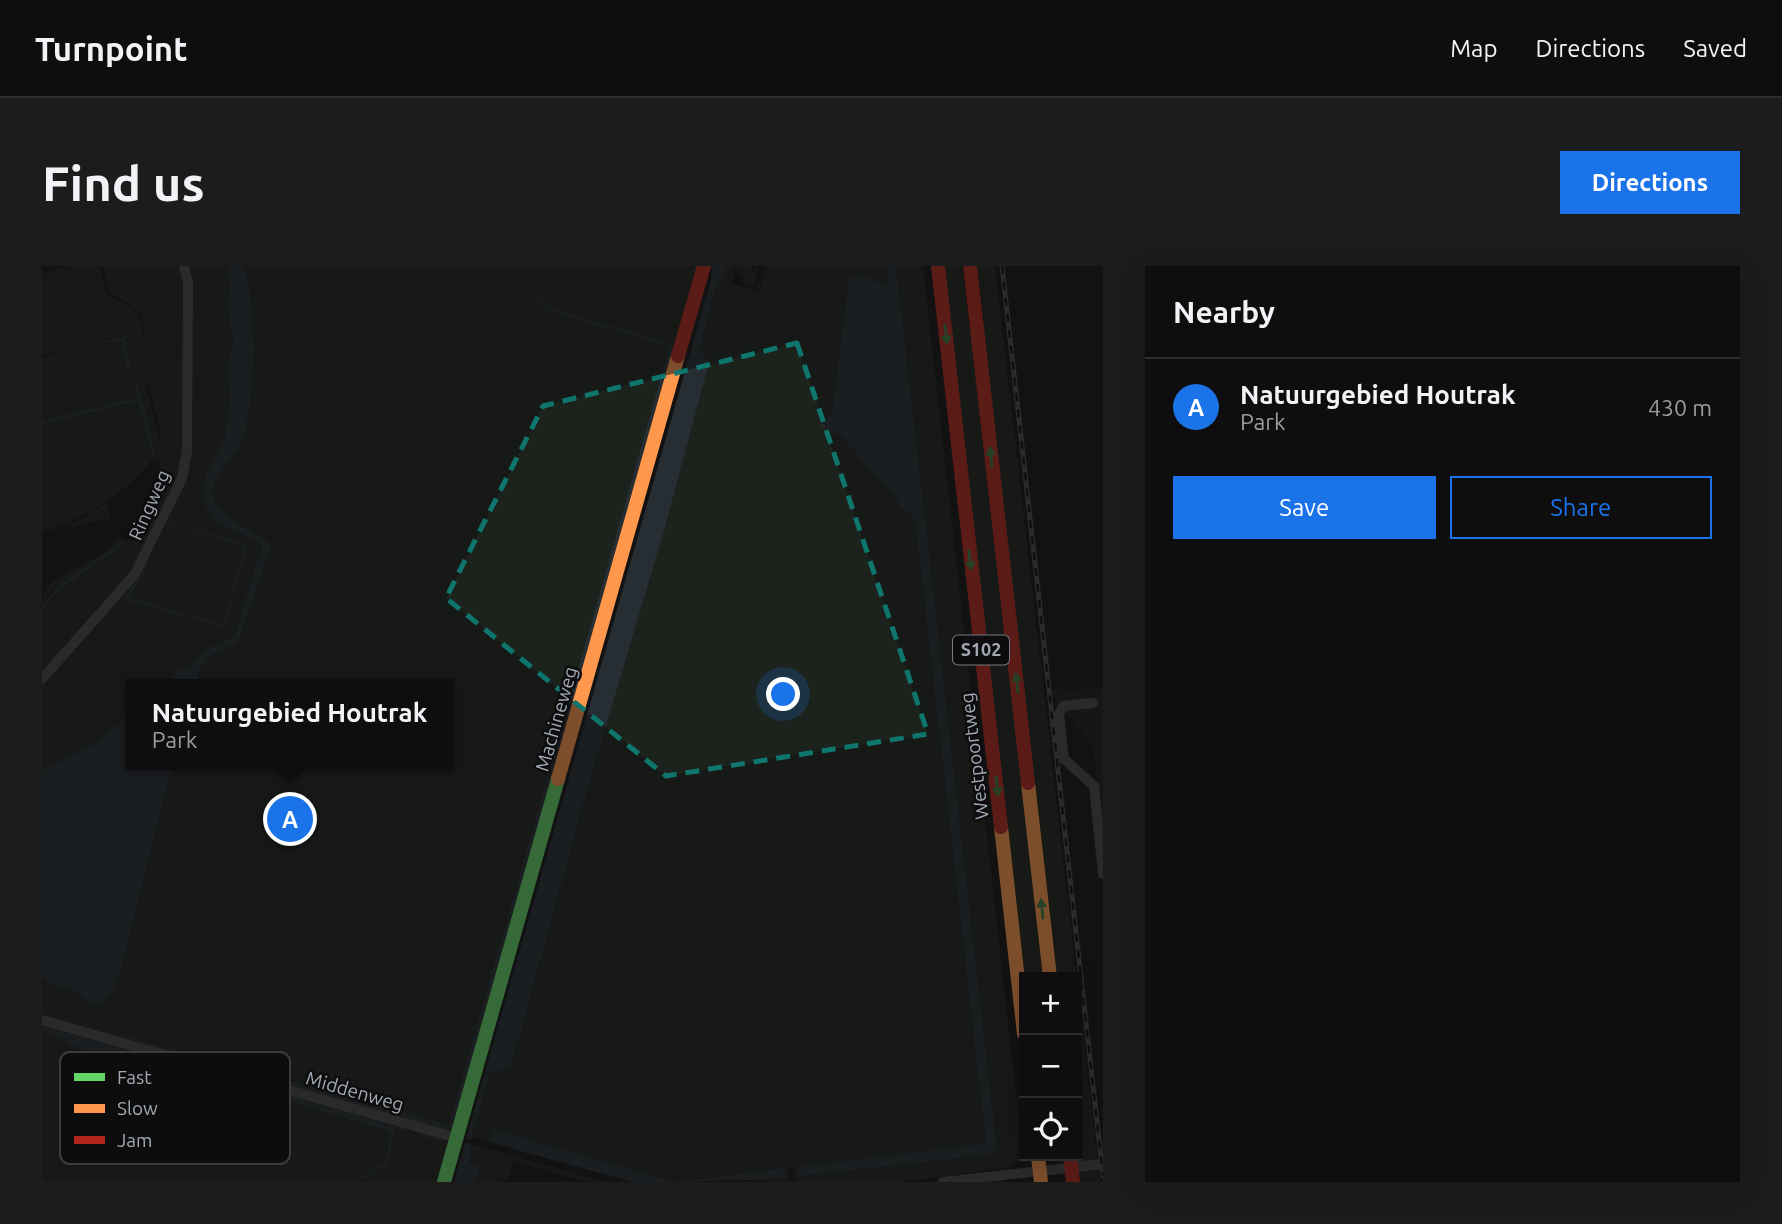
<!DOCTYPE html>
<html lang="en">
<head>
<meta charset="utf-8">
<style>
	:root { --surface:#0e0e0e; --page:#1c1c1c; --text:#f1f3f6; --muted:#9b9c9e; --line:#2e2e2e; --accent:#1a73e8 }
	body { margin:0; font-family:Ubuntu,sans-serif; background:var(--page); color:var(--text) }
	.controls { position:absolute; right:21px; bottom:21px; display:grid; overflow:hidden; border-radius:0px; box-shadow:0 7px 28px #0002 }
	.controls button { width:63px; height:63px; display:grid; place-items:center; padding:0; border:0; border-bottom:2px solid var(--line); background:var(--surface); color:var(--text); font:35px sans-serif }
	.you { position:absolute; left:742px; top:429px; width:24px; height:24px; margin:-18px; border:5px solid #fff; border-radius:50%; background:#1a73e8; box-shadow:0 0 0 10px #1a73e833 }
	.badge { display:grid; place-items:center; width:46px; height:46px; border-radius:50%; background:var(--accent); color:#fff; font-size:23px; font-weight:700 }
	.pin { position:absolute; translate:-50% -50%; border:4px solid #fff; box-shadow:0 2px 7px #0006 }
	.popup { position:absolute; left:83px; top:413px; width:329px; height:91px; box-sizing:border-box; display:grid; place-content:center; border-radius:0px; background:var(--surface); filter:drop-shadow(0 2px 5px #0005); font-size:23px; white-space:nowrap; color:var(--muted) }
	.popup b { font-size:26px; color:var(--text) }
	.popup::after { content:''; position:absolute; left:50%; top:100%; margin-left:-14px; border:14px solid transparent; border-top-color:var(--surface) }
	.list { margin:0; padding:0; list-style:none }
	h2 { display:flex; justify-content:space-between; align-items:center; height:91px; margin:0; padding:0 28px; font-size:30px }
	h2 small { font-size:23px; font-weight:400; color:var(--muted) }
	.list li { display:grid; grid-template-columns:46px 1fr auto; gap:21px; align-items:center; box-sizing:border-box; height:98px; padding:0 28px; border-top:2px solid var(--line) }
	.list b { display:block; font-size:26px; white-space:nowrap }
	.list p { margin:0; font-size:23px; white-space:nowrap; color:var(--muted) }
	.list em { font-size:23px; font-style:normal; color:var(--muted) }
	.actions { display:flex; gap:14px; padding:21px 28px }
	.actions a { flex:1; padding:16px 0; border:2px solid var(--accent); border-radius:0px; text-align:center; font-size:24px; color:var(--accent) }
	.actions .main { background:var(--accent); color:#fff }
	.icon { flex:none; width:38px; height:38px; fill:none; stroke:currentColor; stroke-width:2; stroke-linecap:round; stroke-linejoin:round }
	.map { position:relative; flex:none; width:1061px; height:916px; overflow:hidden; border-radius:0px }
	header { display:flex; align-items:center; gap:42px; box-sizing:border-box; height:98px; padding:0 35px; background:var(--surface); border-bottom:2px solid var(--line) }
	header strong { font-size:33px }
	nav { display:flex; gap:38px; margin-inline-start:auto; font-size:24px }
	.intro { display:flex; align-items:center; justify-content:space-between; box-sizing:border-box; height:168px; padding:0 42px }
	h1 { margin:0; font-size:49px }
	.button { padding:18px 32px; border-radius:0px; background:var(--accent); color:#fff; font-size:24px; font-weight:700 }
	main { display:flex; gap:42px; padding:0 42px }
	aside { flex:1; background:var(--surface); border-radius:0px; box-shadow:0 7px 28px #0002 }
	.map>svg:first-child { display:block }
</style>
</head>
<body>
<header>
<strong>Turnpoint</strong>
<nav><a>Map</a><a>Directions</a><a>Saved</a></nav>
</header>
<div class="intro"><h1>Find us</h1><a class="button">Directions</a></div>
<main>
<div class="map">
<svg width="1061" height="916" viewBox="0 0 1061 916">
	<rect width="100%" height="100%" fill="#121212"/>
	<path fill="#1c1c1e" d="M 1061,420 L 1061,570 L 1051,480 L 1011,430 L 1010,423 L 1021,422 L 1022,425 Z"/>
	<g fill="#1c231c" fill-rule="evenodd">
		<path d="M 27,0 L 57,0 L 65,28 L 93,44 L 101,59 L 99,66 L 103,68 C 101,42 89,40 69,28 L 61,0 L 659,0 L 412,868 L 0,752 L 0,345 L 14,326 L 75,283 L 82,272 L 91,276 C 122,207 131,179 100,107 L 119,178 L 118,195 L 110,193 C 88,225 38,256 0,266 L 0,158 L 96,135 L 110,188 L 113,187 L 102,139 L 95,126 L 93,132 L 0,155 L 0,92 L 80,74 L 85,102 L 89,102 L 83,73 L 89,68 L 0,90 L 0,8 ZM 89,418 L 407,418 L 407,499 L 89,499 Z"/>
		<path d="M 685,0 L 710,0 L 710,5 L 717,0 L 712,20 L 700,18 L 701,12 L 693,1 L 690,18 L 713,24 L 723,0 L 716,25 L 707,25 L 713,27 L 718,24 L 725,0 L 845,0 L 847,18 C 831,18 823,5 807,13 L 790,147 L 780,157 L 799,170 L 856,234 L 859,241 L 873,253 L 944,879 L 761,900 L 756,902 L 760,910 L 944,889 L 953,885 L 854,0 L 881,0 L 979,873 L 978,892 L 969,901 L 859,916 L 755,916 L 751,901 L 747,902 L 747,916 L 712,916 L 742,913 L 742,902 L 632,916 L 455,864 L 449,873 L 451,877 L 430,871 L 448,807 L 469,803 L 471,794 L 544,528 L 623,262 L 665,105 L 658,86 L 672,25 Z"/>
		<path d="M 900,0 L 920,0 L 926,54 L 933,87 L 1004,711 L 982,711 Z"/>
		<path d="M 935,0 L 953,0 L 1058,916 L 1038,916 L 1035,887 L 1035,711 L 1014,711 L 942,86 L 942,52 Z"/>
		<path d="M 65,237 L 69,252 L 29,261 L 29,259 Z"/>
		<path d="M 75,272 L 80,272 L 74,281 L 9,326 L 0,340 C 0,301 61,301 75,272 Z"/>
		<path d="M 0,757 L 408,873 L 399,916 L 0,916 Z"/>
		<path d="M 428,878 L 563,916 L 544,916 L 472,895 L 465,916 L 462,912 L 460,916 L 434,916 L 438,901 L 427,897 L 430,885 Z"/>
	</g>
	<g fill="#262e34">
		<path d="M 185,0 L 201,0 C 216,38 214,138 199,176 C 191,195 166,211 171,233 C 175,251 216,265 229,280 L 196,375 L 167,390 L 156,405 L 158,418 L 125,418 L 137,404 L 147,401 L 169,381 L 193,370 L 220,280 L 216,275 L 172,255 L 161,235 L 163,212 L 184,170 L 188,127 L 185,98 L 192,78 L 186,44 L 188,18 Z"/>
		<path d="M 506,0 L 499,28 L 502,41 L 626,77 L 631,81 L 410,862 L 406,864 L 167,796 L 168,793 L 407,859 L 627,83 L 625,79 L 501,43 L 498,30 Z"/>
		<path d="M 670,0 L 685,0 L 672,25 L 658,85 L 666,96 L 665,105 L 623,262 L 544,528 L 471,794 L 469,803 L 448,807 L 429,874 L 424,873 L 669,14 Z"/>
		<path d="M 845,0 L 854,0 L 954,878 L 953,885 L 944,889 L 759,910 L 756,902 L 761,900 L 944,878 L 873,253 L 859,241 L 856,234 L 799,170 L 779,159 L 790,146 L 807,13 C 824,5 831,18 847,18 Z"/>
		<path d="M 90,68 L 83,73 L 89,102 L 85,102 L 79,74 L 0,92 Z"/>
		<path d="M 91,110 L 102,139 L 113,188 L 110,189 L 96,135 L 0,158 L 0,155 L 93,132 L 95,129 Z"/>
		<path d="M 129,249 L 131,257 L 202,278 L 205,281 L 182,361 L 84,334 L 78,336 L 106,302 L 87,332 L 181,359 L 203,281 L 127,257 Z"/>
		<path d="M 80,272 L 80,278 L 75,283 L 14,326 L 0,345 L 0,340 L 16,320 L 74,281 Z"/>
		<path d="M 89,446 L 89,499 L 130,499 L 81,695 C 76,709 71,734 56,740 L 49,739 L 30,722 L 14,721 L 0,711 L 0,505 L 57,476 Z"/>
		<path d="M 0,747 L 155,790 L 155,792 Z"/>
		<path d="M 0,760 L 373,866 L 352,862 L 346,898 L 313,916 L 345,895 L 348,865 L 163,811 C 136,812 116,800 90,793 C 77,790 67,795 53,790 C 34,783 20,769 0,764 Z"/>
		<path d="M 452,864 L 455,864 L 632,916 L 590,916 L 451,877 L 448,873 Z"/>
		<path d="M 423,877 L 428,878 L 430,885 L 427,897 L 438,901 L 433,916 L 412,916 Z"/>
		<path d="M 742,902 L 743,913 L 634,916 Z"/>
	</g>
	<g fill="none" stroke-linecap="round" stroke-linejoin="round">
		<path stroke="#262e34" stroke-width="2.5" d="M 380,868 L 395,873"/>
		<g stroke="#47484b" stroke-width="10">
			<path d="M 0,413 L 93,308 L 140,212 L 145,185 L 146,17 L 142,0"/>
			<path d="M 1051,437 L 1021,440 L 1017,448 L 1022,493 L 1052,520 L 1061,608"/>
			<path d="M 0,754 L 415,872"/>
			<path d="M 901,916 L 1061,898"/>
		</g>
		<path stroke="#63d668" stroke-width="14" d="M 402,916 L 516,513"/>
		<g stroke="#ff974d" stroke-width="14">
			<path d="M 516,513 L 636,90"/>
			<path d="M 986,517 L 1008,711"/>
			<path d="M 959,561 L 982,768"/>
			<path d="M 996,890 L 999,916"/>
		</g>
		<g stroke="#b3261e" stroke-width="14">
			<path d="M 896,0 L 959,561"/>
			<path d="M 928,0 L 986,517"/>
			<path d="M 636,90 L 662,0"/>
			<path d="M 1028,890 L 1031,916"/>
		</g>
		<g stroke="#47494b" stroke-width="5">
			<path id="rail" d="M 960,0 L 1061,910"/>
		</g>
		<use href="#rail" stroke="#0d0d0e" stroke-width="2.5" stroke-dasharray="8" stroke-linecap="butt"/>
	</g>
	<defs><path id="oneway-solid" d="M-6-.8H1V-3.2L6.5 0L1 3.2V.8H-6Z" transform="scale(1.75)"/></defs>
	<g fill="#3c7c40">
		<use href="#oneway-solid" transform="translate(904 68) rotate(84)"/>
		<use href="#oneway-solid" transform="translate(949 191) rotate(-96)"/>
		<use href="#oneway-solid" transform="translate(928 294) rotate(84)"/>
		<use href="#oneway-solid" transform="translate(975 417) rotate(-96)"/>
		<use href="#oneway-solid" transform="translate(955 520) rotate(84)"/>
		<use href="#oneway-solid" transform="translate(1000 643) rotate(-96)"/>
	</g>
	<path d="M0 0H1061V916H0ZM 755,77 L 886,468 L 624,510 L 404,332 L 501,140 Z" fill="#121212" fill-opacity=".55" fill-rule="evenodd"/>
	<path fill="none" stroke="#0f766e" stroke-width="5" stroke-dasharray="14 9" stroke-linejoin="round" d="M 755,77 L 886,468 L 624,510 L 404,332 L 501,140 Z"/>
	<g text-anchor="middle" stroke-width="5" stroke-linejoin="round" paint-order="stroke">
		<rect fill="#0d0d0e" stroke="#767a82" stroke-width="2" x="911" y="369.5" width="56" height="29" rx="5"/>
		<g font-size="18" font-weight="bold" fill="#a3a9b4">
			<text x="939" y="390">S102</text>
		</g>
		<g font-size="19" fill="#a3a9b4" stroke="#0d0d0e">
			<text transform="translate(107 239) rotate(-66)" y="7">Ringweg</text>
			<text transform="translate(514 453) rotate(-74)" y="7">Machineweg</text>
			<text transform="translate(932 490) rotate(-97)" y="7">Westpoortweg</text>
			<text transform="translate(313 825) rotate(16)" y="7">Middenweg</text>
		</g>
	</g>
	<rect x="18" y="786" width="230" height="112" rx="10" fill="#0d0d0e" stroke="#3a3c40" stroke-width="2"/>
	<rect x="32" y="807" width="31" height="8" fill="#63d668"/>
	<rect x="32" y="838" width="31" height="9" fill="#ff974d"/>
	<rect x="32" y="870" width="31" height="8" fill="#b3261e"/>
	<g font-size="19" fill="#a3a9b4">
		<text x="75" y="818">Fast</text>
		<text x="75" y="849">Slow</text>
		<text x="75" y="881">Jam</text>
	</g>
</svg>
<div class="controls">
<button>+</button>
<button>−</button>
<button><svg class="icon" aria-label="locate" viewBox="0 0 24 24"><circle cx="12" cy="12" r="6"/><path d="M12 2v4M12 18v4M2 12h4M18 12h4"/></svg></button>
</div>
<div class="you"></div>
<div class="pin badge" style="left:248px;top:553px">A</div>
<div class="popup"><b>Natuurgebied Houtrak</b>Park</div>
</div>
<aside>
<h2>Nearby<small></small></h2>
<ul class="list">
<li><span class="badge">A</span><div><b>Natuurgebied Houtrak</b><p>Park</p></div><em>430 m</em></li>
</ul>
<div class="actions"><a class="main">Save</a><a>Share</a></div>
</aside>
</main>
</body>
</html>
